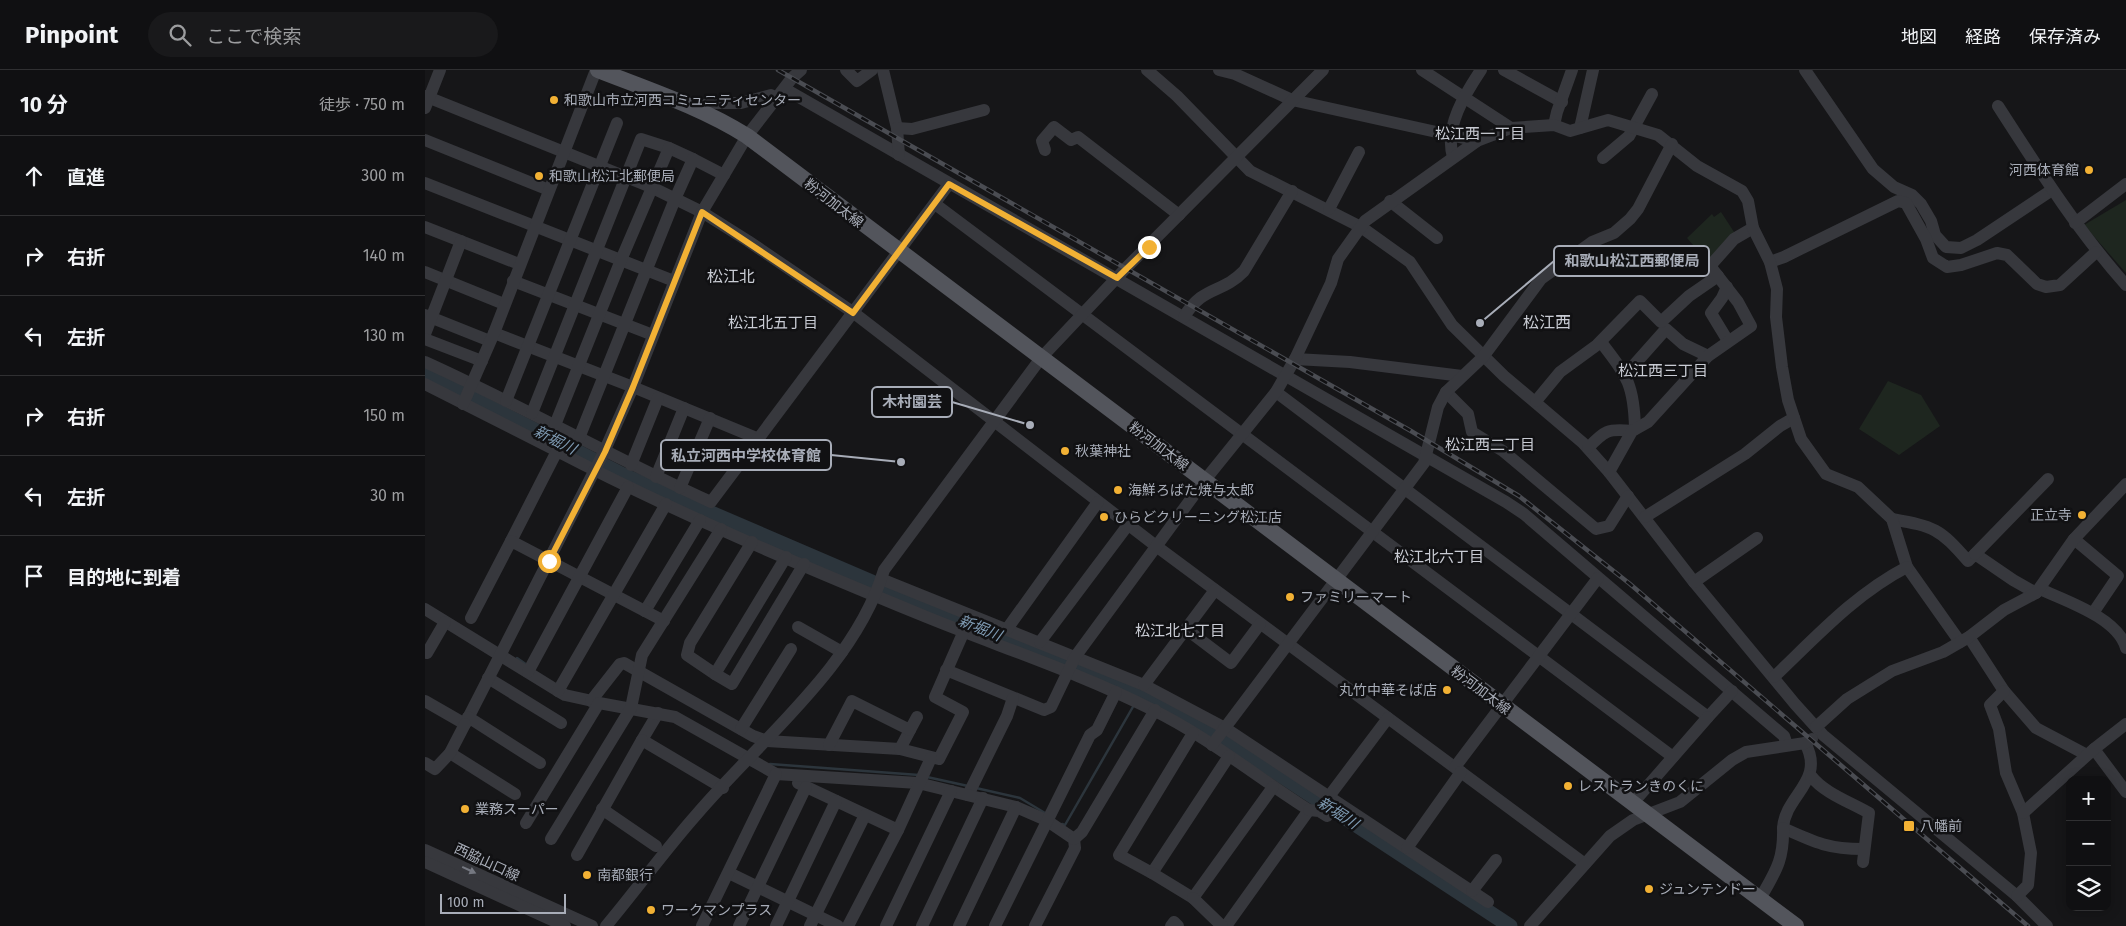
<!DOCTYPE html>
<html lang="ja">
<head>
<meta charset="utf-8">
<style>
	:root { --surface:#101012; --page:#19191b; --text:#f1f3f6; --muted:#9c9d9f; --line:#303032 }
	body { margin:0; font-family:"Fira Sans","Noto Sans JP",sans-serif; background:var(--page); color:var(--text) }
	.controls { position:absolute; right:15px; bottom:15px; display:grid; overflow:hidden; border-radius:10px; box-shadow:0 2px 12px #0003 }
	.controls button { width:45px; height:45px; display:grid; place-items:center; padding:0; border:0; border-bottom:1px solid var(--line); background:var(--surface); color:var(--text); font:25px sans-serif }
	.scale { position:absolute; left:15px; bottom:12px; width:126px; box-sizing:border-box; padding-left:5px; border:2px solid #a8adb8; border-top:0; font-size:14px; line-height:18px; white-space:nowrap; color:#a8adb8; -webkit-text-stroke:4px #111113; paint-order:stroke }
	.stop { position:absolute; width:15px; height:15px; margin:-11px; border:4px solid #f2b134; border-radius:50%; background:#fff }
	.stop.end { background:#f2b134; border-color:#fff; box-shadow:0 1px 5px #0008 }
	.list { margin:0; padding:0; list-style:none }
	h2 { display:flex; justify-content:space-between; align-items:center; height:65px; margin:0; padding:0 20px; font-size:21px }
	h2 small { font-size:16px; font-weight:400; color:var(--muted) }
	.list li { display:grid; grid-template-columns:32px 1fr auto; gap:15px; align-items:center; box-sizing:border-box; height:80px; padding:0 20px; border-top:1px solid var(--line) }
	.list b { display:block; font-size:19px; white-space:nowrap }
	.list em { font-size:16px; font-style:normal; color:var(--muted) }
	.icon { flex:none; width:28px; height:28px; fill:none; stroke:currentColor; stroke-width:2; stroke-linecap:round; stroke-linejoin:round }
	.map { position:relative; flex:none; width:1701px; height:856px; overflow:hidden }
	header { display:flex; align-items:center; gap:30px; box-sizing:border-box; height:70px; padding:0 25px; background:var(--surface); border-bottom:1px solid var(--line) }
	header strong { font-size:24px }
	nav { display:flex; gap:28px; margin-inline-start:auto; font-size:18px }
	.search { width:350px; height:45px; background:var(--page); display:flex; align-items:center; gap:12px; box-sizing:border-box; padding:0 18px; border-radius:28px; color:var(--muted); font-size:19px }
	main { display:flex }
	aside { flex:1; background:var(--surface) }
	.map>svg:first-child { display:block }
</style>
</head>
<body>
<header>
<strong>Pinpoint</strong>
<div class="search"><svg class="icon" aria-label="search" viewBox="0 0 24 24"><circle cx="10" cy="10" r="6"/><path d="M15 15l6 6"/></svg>ここで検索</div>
<nav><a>地図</a><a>経路</a><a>保存済み</a></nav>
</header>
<main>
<aside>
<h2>10 分<small>徒歩 · 750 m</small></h2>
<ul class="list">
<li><svg class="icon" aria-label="ahead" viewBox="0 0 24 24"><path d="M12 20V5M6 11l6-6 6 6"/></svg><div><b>直進</b></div><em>300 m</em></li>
<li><svg class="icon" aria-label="right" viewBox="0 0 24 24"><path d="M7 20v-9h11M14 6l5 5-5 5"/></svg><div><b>右折</b></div><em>140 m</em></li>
<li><svg class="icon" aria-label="left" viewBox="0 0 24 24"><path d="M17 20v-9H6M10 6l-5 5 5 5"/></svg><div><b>左折</b></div><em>130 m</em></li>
<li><svg class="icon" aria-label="right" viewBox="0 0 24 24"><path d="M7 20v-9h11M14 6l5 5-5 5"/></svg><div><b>右折</b></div><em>150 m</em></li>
<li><svg class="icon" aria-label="left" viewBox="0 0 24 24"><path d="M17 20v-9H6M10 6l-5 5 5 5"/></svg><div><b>左折</b></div><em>30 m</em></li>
<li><svg class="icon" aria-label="arrive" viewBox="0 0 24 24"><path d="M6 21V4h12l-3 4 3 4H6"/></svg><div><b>目的地に到着</b></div></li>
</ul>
</aside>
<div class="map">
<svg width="1701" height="856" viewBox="0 0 1701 856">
	<rect width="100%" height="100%" fill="#161618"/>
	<g fill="#1e261f">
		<path d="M 1701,130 L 1701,203 L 1659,155 Z"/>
		<path d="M 1296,142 L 1311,165 L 1282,191 L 1262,168 L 1287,144 L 1289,147 Z"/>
		<path d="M 1463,311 L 1496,325 L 1515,356 L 1474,385 L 1434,359 Z"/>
	</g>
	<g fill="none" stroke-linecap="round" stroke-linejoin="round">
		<g stroke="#2c353c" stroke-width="2.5">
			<path d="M 92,588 L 102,595"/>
			<path d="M 345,694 L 494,705"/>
			<path d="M 502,707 L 543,716"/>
			<path d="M 551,718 L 595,728 L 620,743"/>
			<path d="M 637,754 L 640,755 L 709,635"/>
		</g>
		<path stroke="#2c353c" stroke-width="15" d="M 0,304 L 200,406 L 542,553 L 715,622 L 773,651 L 1085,856"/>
		<g stroke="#37383d" stroke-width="12">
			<path d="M 421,0 L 432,11 L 447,0"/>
			<path d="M 458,0 L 472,58"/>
			<path d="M 722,0 L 752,26 L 825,101 L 936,157 L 985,192 L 1027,255 L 1079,306 L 1158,373 L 1184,402 L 1269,512 L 1370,634 L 1398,665 L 1592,826 L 1622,856"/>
			<path d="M 794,0 L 810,4 L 867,30 L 1052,71"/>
			<path d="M 997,0 L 1086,58"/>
			<path d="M 1079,0 L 1137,32"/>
			<path d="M 1380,0 L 1448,99 L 1469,117 L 1487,125 L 1496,134 L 1506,151 L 1510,165 L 1521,177 L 1536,178 L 1552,170 L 1627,120"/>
			<path d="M 360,19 L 1081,432 L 1099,444 L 1359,666 L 1362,675"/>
			<path d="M 0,26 L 226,117 L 277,142 L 323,171 L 429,243 L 731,476 L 1160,794"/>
			<path d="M 1573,36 C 1613,98 1652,160 1701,215"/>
			<path d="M 0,38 L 15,0"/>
			<path d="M 276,41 L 283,33 L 316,33 L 346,25 L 352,28"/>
			<path d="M 1129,55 L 1132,42 L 1147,0"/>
			<path d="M 1155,58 L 1168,0"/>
			<path d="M 0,70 L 124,120"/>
			<path d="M 620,80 L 617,71 L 629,57 L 646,70 L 653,67 L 754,145"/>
			<path d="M 474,85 L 472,58 L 487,59 L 559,40"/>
			<path d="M 1028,87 C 1019,57 1040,24 1056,0"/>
			<path d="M 1178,88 L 1204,66 L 1227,24"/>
			<path d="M 0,113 L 249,211"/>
			<path d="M 965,131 L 1012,168"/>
			<path d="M 510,134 L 1248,687"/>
			<path d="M 904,139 L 934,82"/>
			<path d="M 1650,153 L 1701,114"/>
			<path d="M 0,157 L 94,194"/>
			<path d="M 1345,192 L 1359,187 L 1473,131 L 1481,133 L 1501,169 L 1508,188 L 1522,197 L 1536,195 L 1572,183 L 1582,185 L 1612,214 L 1621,217 L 1635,215 L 1671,182"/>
			<path d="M 0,202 L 79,234"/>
			<path d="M 88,211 L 228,265"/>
			<path d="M 1302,217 L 1297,228 L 1286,243 L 1303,271"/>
			<path d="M 0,245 L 65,271"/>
			<path d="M 759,247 C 778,215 797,224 819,201 L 867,121"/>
			<path d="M 69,263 L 208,317 L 334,369"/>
			<path d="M 0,264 L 36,171"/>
			<path d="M 0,269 L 57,291"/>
			<path d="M 1176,272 C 1202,306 1209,314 1210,359"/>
			<path d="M 870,289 L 925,292 L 1037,306"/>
			<path d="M 0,292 C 97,336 189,388 286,432 L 524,114"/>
			<path d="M 1201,304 L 1241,259 L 1258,274 L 1283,286"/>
			<path d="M 0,314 L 132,381"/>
			<path d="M 851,322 L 1283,647 L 1307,621"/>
			<path d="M 1021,322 L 1043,344 L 1047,362 L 1078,381 L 1171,459 L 1184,456 L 1203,426"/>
			<path d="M 81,331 L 192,53"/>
			<path d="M 1111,331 L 1135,302 L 1172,275 L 1215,231 L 1236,252 L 1264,226 L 1293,206"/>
			<path d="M 38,334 L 69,263 L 171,0"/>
			<path d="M 107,343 L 216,69 L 244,78 L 268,89"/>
			<path d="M 130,355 L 196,190 L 244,78"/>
			<path d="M 154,368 L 250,129 L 268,89 L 299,105"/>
			<path d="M 1163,378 C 1179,361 1183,358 1207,361"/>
			<path d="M 206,395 L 233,328"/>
			<path d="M 1184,402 L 1207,361 L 1223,352 L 1283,286 L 1326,256 L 1313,232 L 1285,196 L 1309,169 L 1328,158"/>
			<path d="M 231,407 L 259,338"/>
			<path d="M 255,418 L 285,348"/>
			<path d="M 1220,447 L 1320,384 L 1355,356 L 1369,348"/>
			<path d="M 1467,449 C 1510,457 1514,458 1543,491 L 1550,484 L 1588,510 L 1611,523"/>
			<path d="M 1649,469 L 1693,506 L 1668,543"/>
			<path d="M 86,471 L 132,381 C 251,443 375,495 499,546 C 575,577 655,603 728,640 C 783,667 832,707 884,740 L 801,856"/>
			<path d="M 327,472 L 265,573 L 262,585 L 290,604 L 361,487"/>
			<path d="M 1550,484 L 1623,409"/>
			<path d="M 456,509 L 719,615 L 800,658 L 1063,832"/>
			<path d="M 1269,512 L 1332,468"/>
			<path d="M 1615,519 C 1641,531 1693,548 1701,578"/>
			<path d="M 0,539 L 133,621 L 140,625 L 172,632"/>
			<path d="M 220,541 L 275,450"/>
			<path d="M 46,548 L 86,471 L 239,551"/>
			<path d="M 373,557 L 417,582"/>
			<path d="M 582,559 L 673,432"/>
			<path d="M 761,559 L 806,593 L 835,554"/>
			<path d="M 1544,567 L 1579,621 L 1611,658 L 1662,685"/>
			<path d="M 615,572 L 703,455"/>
			<path d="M 0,582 L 2,583 L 20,552"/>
			<path d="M 521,600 L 619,640 L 626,637 L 650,587 L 780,410 L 851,322 L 870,289 L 906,213 L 913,189 L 940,151 L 1052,71 L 1086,58 L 1129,55 L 1145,61 L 1183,50 L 1233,65 L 1272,96 L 1317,121 L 1323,131 L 1328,158 L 1345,192 L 1352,219 L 1351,247 L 1357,297 L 1363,330 L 1376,369 L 1401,404 L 1433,417 L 1467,449 L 1482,497 L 1535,572"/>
			<path d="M 103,602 L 203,417"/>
			<path d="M 290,604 L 307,614 L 379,494"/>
			<path d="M 1349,607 C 1391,567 1430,524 1482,497"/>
			<path d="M 63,608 L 136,653"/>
			<path d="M 719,615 L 790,520"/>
			<path d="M 133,621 L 241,434"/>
			<path d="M 1579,621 L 1565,635 L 1574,659 L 1581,703 L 1598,743 L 1606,783 L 1603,815 L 1592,826"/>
			<path d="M 0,631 L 40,654 L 179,382 L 208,317 L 277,142 L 322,66 L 367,8 L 376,0"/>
			<path d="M 166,631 L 195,594 L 199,593 L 328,666 L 342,671 L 475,679"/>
			<path d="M 233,643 L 217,670 L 298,718"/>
			<path d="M 43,647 L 115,693"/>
			<path d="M 1391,657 L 1422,629 L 1467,601 L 1518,582 L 1544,567 L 1579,540 L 1611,523 L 1649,469 L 1701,414"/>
			<path d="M 316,659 L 366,579"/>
			<path d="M 485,660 L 475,679 L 514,689 L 538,642 L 510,627 L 539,561"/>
			<path d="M 768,663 L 694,785 L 727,803 L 804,686"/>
			<path d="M 1387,669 L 1380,673 C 1401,711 1360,725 1358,758 C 1389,772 1403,779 1438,779"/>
			<path d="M 404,675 L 427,631 L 485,660 L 492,647"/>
			<path d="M 787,675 L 999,393 L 1013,337 L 1021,322 L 1058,287 L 1116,209 L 1167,172 L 1189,163 L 1205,149 L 1213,139 L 1247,74"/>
			<path d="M 1669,679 L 1701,722"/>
			<path d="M 25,683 L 90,724"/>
			<path d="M 0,693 L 10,699 L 25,683 L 40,654"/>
			<path d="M 1030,697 L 1173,508"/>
			<path d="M 1386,706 C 1399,723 1425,732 1444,743 L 1438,792"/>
			<path d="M 373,713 L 473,760"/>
			<path d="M 543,725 L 582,646 L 588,628"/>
			<path d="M 902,729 L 963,648"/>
			<path d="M 1207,734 L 1283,647"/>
			<path d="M 177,739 L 231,776"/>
			<path d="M 884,740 L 894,741 L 902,746"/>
			<path d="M 1598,743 L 1669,679 L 1701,654"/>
			<path d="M 101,753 L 174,633 L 250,647 L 351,704 L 493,713 L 591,737 L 621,750 L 649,769 L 650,778 L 610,856"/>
			<path d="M 126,769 L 206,638 L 217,585 L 296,459"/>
			<path d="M 649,769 L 657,762 L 730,640"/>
			<path d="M 982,778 L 1036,702"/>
			<path d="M 0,780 L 167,856"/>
			<path d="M 152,785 L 217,670"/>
			<path d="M 0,792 L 140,856"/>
			<path d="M 304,803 L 413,856"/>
			<path d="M 727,803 L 768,828 L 848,717"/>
			<path d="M 1047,821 L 1071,790"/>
			<path d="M 768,828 L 797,856"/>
			<path d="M 1335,829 C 1350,802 1359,791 1358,758"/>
			<path d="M 181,856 C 212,819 240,780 272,744 C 335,670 430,596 459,500 L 616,288 L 701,198 L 898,0"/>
			<path d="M 277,856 L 351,704"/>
			<path d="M 314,856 L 381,717"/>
			<path d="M 351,856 L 411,731"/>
			<path d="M 385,856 L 440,745"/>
			<path d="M 423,856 L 473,760 L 506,688"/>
			<path d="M 461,856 L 526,721"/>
			<path d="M 497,856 L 558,728"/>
			<path d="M 534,856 L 591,737"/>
			<path d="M 570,856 L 665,665 L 672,660 L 691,622"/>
			<path d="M 746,856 L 749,852 L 753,856"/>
			<path d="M 1105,856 L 1185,766 L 1208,750 L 1255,732 L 1307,690 L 1321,682 L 1380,673"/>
		</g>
		<path stroke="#53555c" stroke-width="16" d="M 173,0 C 224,20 276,37 322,66 L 1371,856"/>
		<g stroke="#4a4c52" stroke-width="4.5">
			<path id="rail" d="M 353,0 L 986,361 L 1094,426 L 1205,514 L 1603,856"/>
		</g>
		<use href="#rail" stroke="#111113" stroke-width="2.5" stroke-dasharray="8" stroke-linecap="butt"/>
	</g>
	<defs><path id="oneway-solid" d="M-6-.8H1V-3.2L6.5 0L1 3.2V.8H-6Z" transform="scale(1.25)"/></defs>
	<use fill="#757881" href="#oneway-solid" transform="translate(44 800) rotate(25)"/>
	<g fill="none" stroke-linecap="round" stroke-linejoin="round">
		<path stroke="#f2b134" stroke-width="6" d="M 124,491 L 180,382 L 208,317 L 277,142 L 428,243 L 524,114 L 692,208 L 724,177"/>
	</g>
	<g fill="#f2b134" stroke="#111113" stroke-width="2">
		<circle cx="129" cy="30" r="5"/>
		<circle cx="1664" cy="100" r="5"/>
		<circle cx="114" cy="106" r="5"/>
		<circle cx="640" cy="381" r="5"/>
		<circle cx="693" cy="420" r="5"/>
		<circle cx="1657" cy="445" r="5"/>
		<circle cx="679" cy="447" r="5"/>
		<circle cx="865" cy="527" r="5"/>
		<circle cx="1022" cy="620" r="5"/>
		<circle cx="1143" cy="716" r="5"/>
		<circle cx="40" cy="739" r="5"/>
		<rect x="1478" y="750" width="12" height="12" rx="2.5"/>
		<circle cx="162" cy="805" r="5"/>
		<circle cx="1224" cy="819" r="5"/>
		<circle cx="226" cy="840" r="5"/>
	</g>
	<g text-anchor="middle" stroke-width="5" stroke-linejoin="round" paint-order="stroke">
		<g font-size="14" fill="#a8adb8" stroke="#111113" text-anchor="start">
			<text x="139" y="35">和歌山市立河西コミュニティセンター</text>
			<text x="1654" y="105" text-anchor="end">河西体育館</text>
			<text x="124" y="111">和歌山松江北郵便局</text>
			<text x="650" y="386">秋葉神社</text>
			<text x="703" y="425">海鮮ろばた焼与太郎</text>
			<text x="1647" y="450" text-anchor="end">正立寺</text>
			<text x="689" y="452">ひらどクリーニング松江店</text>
			<text x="875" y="532">ファミリーマート</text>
			<text x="1012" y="625" text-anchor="end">丸竹中華そば店</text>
			<text x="1153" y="721">レストランきのくに</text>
			<text x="50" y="744">業務スーパー</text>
			<text x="1495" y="761">八幡前</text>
			<text x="172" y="810">南都銀行</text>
			<text x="1234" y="824">ジュンテンドー</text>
			<text x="236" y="845">ワークマンプラス</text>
		</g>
		<g font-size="14" fill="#a8adb8" stroke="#111113">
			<text transform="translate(409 133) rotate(38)" y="5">粉河加太線</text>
			<text transform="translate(734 376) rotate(37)" y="5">粉河加太線</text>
			<text transform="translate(1056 620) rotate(37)" y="5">粉河加太線</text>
			<text transform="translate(62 792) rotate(25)" y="5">西脇山口線</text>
		</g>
		<g font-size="15" fill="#c9ccd4" stroke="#111113">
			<text x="1055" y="69">松江西一丁目</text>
			<text x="348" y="258">松江北五丁目</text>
			<text x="1238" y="306">松江西三丁目</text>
			<text x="1065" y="380">松江西二丁目</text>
			<text x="1014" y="492">松江北六丁目</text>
			<text x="755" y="566">松江北七丁目</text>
		</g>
		<g font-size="15" font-style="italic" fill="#7f9bb3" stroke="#111113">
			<text transform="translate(130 370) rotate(27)" y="5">新堀川</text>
			<text transform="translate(555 558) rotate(22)" y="5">新堀川</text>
			<text transform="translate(913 743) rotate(33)" y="5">新堀川</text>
		</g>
		<g font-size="16" fill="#c9ccd4" stroke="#111113">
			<text x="306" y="212">松江北</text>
			<text x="1122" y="258">松江西</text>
		</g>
	</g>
	<path fill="none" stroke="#a8adb8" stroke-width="2" d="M1055 253L1129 191M605 355L527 332M476 392L406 385"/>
	<g fill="#a8adb8" stroke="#111113" stroke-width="2">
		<circle cx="1055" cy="253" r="5"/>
		<circle cx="605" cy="355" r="5"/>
		<circle cx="476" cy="392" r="5"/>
	</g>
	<g fill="#111113" stroke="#a8adb8" stroke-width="2">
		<rect x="1129" y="176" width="155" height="30" rx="5"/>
		<rect x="447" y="317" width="80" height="30" rx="5"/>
		<rect x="236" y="370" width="170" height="30" rx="5"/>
	</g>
	<g font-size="15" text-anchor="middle" font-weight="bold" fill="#a8adb8">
		<text x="1207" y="196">和歌山松江西郵便局</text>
		<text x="487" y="337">木村園芸</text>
		<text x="321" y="391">私立河西中学校体育館</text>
	</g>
</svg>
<div class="controls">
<button>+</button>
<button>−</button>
<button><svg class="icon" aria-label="layers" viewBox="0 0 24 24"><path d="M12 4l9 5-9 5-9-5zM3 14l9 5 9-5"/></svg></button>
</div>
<div class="scale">100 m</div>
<div class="stop" style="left:124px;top:491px"></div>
<div class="stop end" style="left:724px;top:177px"></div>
</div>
</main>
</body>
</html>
